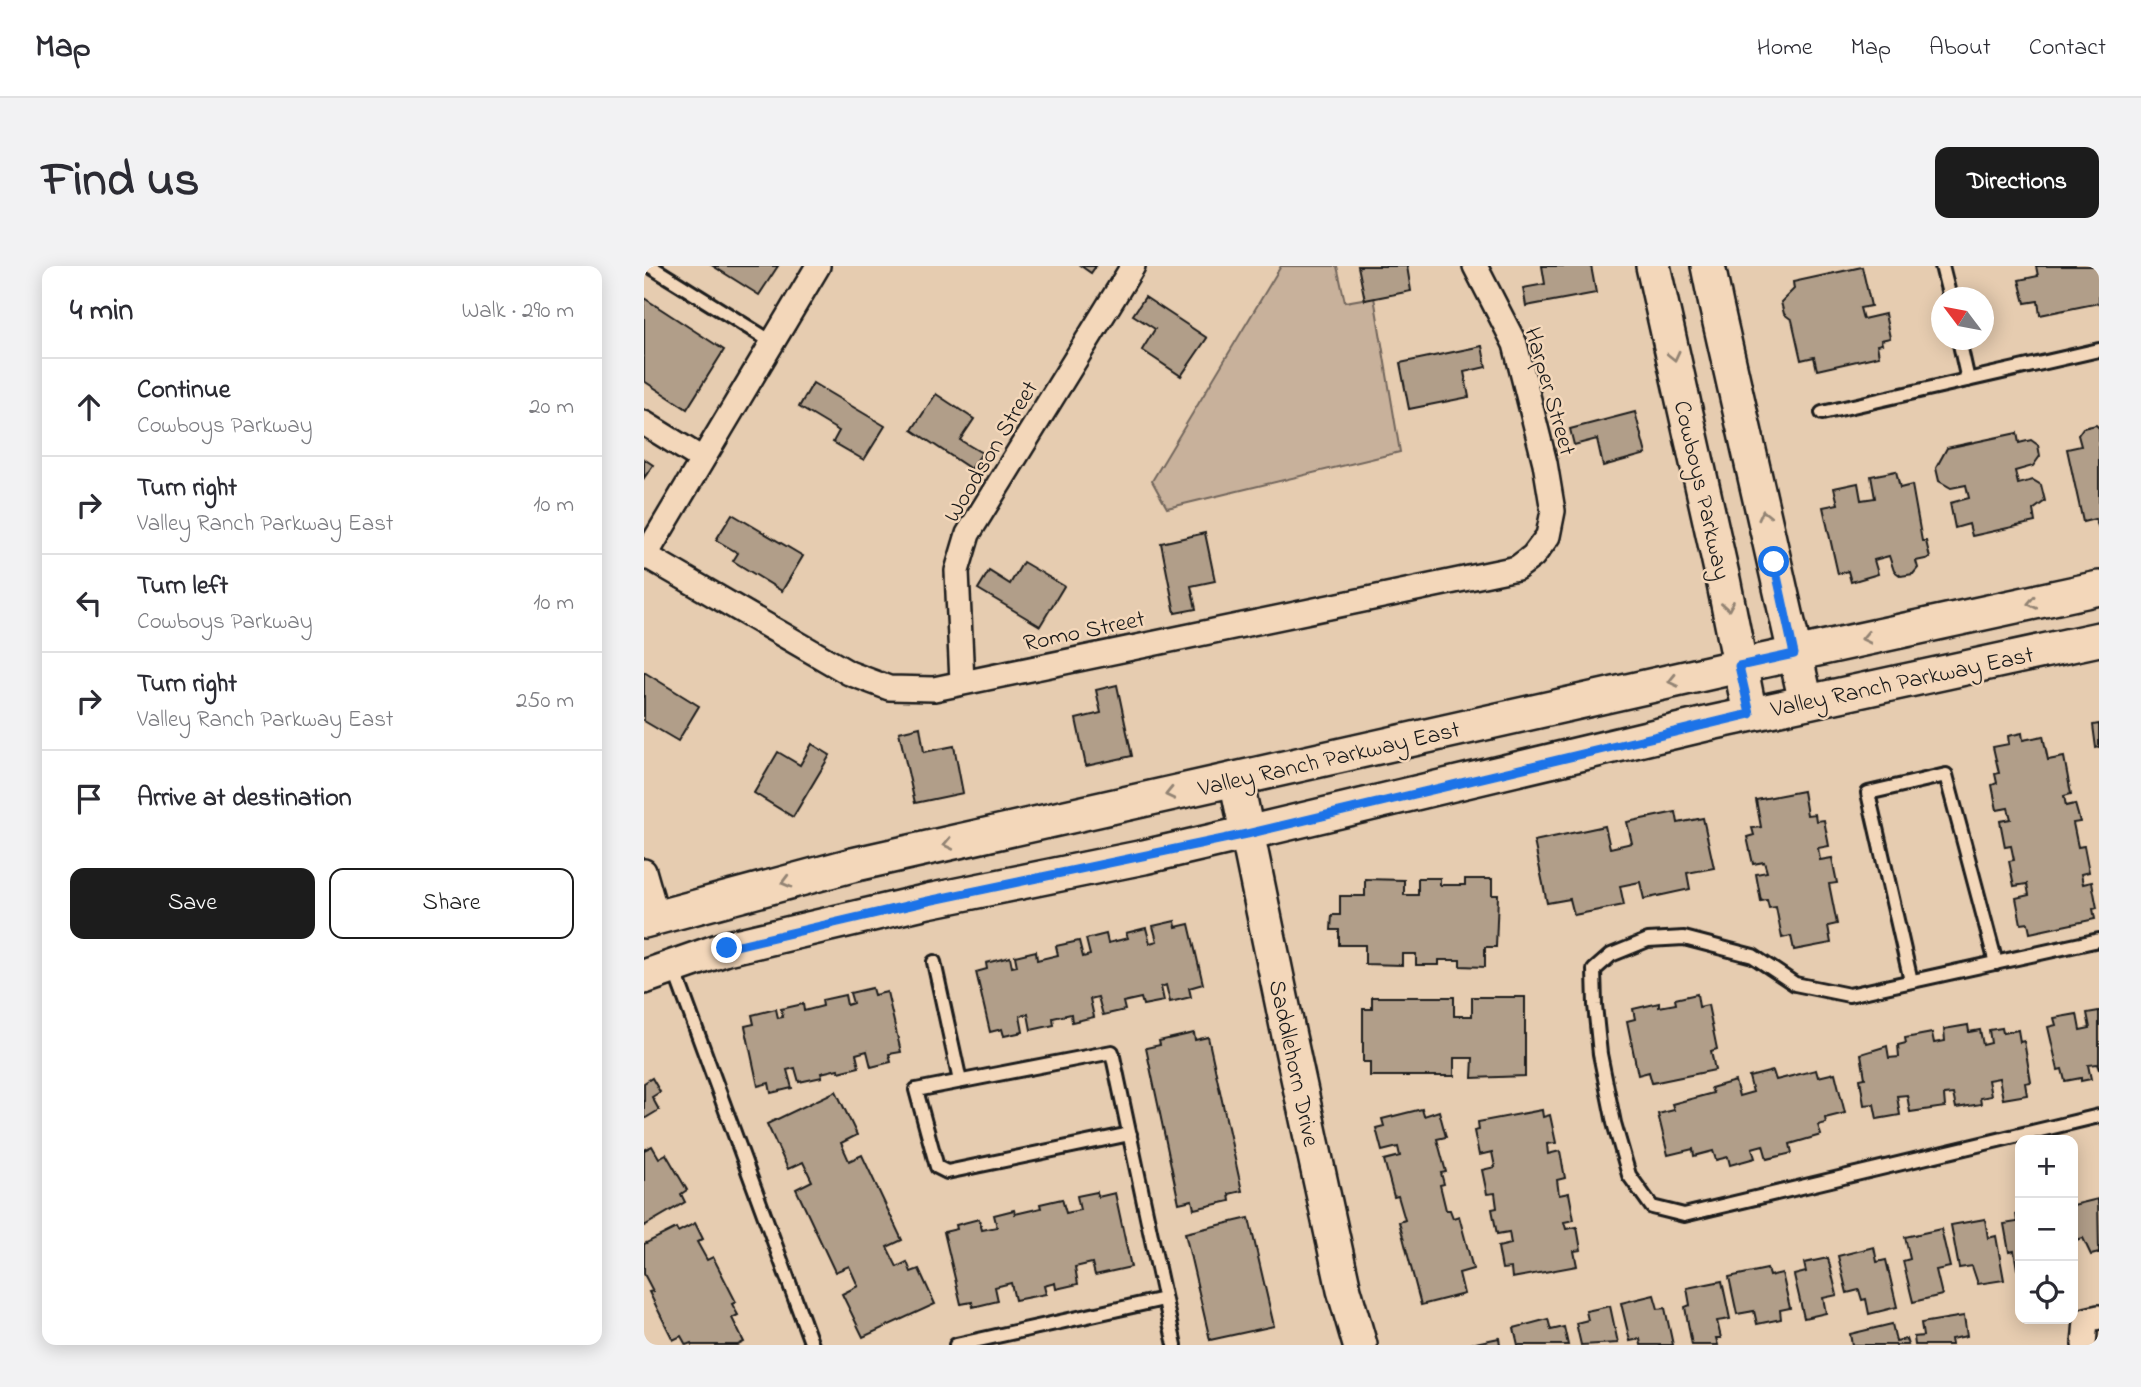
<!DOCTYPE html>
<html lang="en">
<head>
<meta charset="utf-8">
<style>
	:root { --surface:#fff; --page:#f2f2f3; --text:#2b2b33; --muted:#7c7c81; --line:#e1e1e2; --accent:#1c1c1c }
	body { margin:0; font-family:"Indie Flower",sans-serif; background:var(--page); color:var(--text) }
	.controls { position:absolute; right:21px; bottom:21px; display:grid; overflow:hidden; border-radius:14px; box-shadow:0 4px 18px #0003 }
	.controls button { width:63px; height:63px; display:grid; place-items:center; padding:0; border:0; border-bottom:2px solid var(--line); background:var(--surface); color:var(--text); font:35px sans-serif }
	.compass { position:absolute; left:1287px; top:21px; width:63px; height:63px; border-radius:50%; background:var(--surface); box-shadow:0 4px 18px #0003; rotate:302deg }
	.stop { position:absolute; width:21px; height:21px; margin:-16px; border:5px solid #1a73e8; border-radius:50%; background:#fff }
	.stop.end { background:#1a73e8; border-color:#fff; box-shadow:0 2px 7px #0008 }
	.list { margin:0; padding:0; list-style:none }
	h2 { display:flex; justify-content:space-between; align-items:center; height:91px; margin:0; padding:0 28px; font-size:30px }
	h2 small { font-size:23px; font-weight:400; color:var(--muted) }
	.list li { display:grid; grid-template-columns:46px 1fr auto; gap:21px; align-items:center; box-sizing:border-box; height:98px; padding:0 28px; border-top:2px solid var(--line) }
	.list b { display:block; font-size:26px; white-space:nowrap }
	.list p { margin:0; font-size:23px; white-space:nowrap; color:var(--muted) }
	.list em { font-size:23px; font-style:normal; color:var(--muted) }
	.actions { display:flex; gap:14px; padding:21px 28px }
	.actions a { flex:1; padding:16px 0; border:2px solid var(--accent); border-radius:14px; text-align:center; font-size:24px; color:var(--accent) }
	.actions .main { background:var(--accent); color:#fff }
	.icon { flex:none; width:38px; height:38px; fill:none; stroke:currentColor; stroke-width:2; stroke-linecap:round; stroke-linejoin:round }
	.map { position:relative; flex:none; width:1455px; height:1079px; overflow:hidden; border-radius:14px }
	header { display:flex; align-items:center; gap:42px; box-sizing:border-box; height:98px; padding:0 35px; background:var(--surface); border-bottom:2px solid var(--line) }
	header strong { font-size:33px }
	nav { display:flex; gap:38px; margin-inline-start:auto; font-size:24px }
	.intro { display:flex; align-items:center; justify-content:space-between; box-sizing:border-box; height:168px; padding:0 42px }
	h1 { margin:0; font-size:49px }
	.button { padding:18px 32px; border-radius:14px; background:var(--accent); color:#fff; font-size:24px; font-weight:700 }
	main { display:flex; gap:42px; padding:0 42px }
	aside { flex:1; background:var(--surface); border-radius:14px; box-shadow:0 4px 18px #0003 }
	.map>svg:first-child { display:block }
</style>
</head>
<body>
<header>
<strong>Map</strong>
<nav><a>Home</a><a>Map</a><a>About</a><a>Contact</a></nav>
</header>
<div class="intro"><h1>Find us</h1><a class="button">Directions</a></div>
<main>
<aside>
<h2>4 min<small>Walk · 290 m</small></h2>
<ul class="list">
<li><svg class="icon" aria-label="ahead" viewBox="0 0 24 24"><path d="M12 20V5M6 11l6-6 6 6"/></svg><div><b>Continue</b><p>Cowboys Parkway</p></div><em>20 m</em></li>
<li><svg class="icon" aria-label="right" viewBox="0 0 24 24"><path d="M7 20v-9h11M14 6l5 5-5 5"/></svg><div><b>Turn right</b><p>Valley Ranch Parkway East</p></div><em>10 m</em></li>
<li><svg class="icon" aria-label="left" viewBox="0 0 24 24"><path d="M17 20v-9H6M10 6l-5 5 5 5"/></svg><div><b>Turn left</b><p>Cowboys Parkway</p></div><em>10 m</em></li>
<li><svg class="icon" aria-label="right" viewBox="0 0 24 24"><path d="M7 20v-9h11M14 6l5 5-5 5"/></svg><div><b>Turn right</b><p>Valley Ranch Parkway East</p></div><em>250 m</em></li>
<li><svg class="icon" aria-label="arrive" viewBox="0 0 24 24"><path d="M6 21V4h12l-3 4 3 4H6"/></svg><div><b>Arrive at destination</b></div></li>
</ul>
<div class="actions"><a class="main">Save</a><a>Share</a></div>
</aside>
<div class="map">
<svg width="1455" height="1079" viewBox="0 0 1455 1079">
	<rect width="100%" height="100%" fill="#e6ccb0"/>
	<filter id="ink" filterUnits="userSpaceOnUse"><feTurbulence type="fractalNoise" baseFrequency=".0143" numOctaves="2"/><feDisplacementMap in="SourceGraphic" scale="14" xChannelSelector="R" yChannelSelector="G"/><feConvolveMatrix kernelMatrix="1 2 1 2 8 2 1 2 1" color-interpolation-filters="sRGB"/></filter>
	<g filter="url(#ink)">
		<path fill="#c8b19b" stroke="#72665c" stroke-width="2" d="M 637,0 L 693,0 L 701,36 L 730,31 L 756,186 L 523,242 L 508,215 Z"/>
		<g fill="#b19e89" stroke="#1c1c1c" stroke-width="2">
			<path d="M 69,0 L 134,0 L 115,29 Z"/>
			<path d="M 437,0 L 452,0 L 447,7 Z"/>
			<path d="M 714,0 L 763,0 L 767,25 L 721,34 Z"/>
			<path d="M 898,0 L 947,0 L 952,27 L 882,40 L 879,22 L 901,18 Z"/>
			<path d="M 1392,0 L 1455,0 L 1455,37 L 1396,49 L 1394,35 L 1381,37 L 1375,14 L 1394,10 Z"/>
			<path d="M 1218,1 L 1227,40 L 1216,42 L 1219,53 L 1241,48 L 1246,72 L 1237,74 L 1238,78 L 1233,79 L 1235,90 L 1173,104 L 1170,91 L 1157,94 L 1148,54 L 1140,48 L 1137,36 L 1150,23 L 1149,16 Z"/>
			<path d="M 501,31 L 563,72 L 537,110 L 498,84 L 511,63 L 489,49 Z"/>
			<path d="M 0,32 L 80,84 L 43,143 L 0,115 Z"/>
			<path d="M 838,80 L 842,101 L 820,106 L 825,131 L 765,143 L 756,97 Z"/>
			<path d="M 169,117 L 241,160 L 220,194 L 189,176 L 195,165 L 155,141 Z"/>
			<path d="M 292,128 L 330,153 L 316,174 L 338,187 L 327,203 L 268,164 Z"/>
			<path d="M 991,146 L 1002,188 L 959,200 L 953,173 L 930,179 L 926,163 Z"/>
			<path d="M 1452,159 L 1455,162 L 1455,262 L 1451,253 L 1439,256 L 1423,183 L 1437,180 L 1434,169 L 1439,162 Z"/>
			<path d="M 1373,167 L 1375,177 L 1387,174 L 1394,179 L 1396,190 L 1389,200 L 1371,205 L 1374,218 L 1389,214 L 1397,219 L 1401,235 L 1389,244 L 1391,256 L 1328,270 L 1325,258 L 1311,262 L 1306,237 L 1325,232 L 1322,219 L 1307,222 L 1295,215 L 1292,202 L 1303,182 Z"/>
			<path d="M 0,193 L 9,199 L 0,212 Z"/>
			<path d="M 1252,205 L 1256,222 L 1268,219 L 1278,275 L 1282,275 L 1286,292 L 1272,295 L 1274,302 L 1269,308 L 1257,310 L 1250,305 L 1245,290 L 1230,294 L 1234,308 L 1207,316 L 1204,305 L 1194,308 L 1179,241 L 1194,238 L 1190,222 L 1214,217 L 1217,234 L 1231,232 L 1227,210 Z"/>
			<path d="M 88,248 L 159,290 L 138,325 L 89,295 L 94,287 L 72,274 Z"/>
			<path d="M 561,267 L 571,315 L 547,320 L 552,343 L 531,347 L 517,277 Z"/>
			<path d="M 379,296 L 420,320 L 396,360 L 334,323 L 345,305 L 366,318 Z"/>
			<path d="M 0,406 L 55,440 L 34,475 L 0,455 Z"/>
			<path d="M 473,419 L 488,490 L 442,500 L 432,453 L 457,447 L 452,424 Z"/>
			<path d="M 1455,458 L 1455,481 L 1452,482 L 1449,459 Z"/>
			<path d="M 276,461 L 280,486 L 310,480 L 319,527 L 271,537 L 255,466 Z"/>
			<path d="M 1378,467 L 1379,474 L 1399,470 L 1404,494 L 1420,491 L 1427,528 L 1420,530 L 1422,540 L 1431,538 L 1436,556 L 1429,557 L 1434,581 L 1440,580 L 1445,606 L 1437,608 L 1439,618 L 1448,616 L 1453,642 L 1449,643 L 1451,653 L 1386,667 L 1384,657 L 1377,658 L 1372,632 L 1385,629 L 1383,618 L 1370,620 L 1365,595 L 1370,594 L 1367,580 L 1361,581 L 1356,555 L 1367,553 L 1364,542 L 1353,544 L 1348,519 L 1353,517 L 1351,508 L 1355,507 L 1349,481 L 1365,478 L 1364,470 Z"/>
			<path d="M 168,478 L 186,489 L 149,551 L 110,527 L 134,486 L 156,499 Z"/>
			<path d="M 1159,525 L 1163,549 L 1171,548 L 1172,555 L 1180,554 L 1185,580 L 1174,582 L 1176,594 L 1188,592 L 1193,617 L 1185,618 L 1193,658 L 1184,660 L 1187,677 L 1150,684 L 1147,670 L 1138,672 L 1132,641 L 1125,642 L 1123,634 L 1117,635 L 1112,608 L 1123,606 L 1120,596 L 1109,598 L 1103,571 L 1110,569 L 1108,562 L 1117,561 L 1112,534 Z"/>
			<path d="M 1032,546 L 1034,557 L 1059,552 L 1070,602 L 1043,607 L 1046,623 L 1000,633 L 996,616 L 976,620 L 980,639 L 930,649 L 926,633 L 903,637 L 890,575 L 961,560 L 966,582 L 988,577 L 983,556 Z"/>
			<path d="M 774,612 L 796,612 L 796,619 L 821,619 L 821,613 L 848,613 L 848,629 L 854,629 L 852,681 L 841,681 L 841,701 L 816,700 L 816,694 L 795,694 L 795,699 L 772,699 L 772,688 L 758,688 L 758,699 L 721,698 L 721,679 L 695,679 L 695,664 L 687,664 L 688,649 L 696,649 L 696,630 L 721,630 L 721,613 L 760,614 L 760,629 L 774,629 Z"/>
			<path d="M 531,655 L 532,661 L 545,658 L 559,718 L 545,722 L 547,731 L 526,736 L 522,719 L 517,721 L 520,735 L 499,739 L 497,732 L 479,736 L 481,744 L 459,749 L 454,731 L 446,733 L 450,751 L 428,756 L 427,748 L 409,752 L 410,759 L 387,764 L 384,748 L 376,750 L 379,766 L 360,770 L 358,763 L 346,766 L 332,706 L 343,703 L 342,697 L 366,691 L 368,701 L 373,700 L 371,690 L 392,685 L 393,694 L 414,689 L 412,680 L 435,675 L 439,691 L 446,689 L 442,673 L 462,668 L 464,677 L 484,672 L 482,667 L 502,662 L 506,677 L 513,675 L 509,660 Z"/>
			<path d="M 228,722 L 230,729 L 243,726 L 257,786 L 245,788 L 247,796 L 227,801 L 223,785 L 212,788 L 215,801 L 195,806 L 194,803 L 177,807 L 178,811 L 155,816 L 151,802 L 143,804 L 148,822 L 127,827 L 125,817 L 114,820 L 101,760 L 110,758 L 108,749 L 132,743 L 134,752 L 139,751 L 137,743 L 159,738 L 160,745 L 179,740 L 178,734 L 201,729 L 203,739 L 209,737 L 206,727 Z"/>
			<path d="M 1053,728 L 1055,741 L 1064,739 L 1073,783 L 1067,785 L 1071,804 L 1008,817 L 1005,806 L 994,809 L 983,755 L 991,753 L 989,743 L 1015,737 L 1015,741 L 1032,738 L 1031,733 Z"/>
			<path d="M 728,731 L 810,731 L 810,750 L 828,750 L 828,731 L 881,731 L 881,810 L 828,812 L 829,792 L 810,792 L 810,810 L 726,810 L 726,796 L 719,796 L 719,743 L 728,743 Z"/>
			<path d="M 1455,745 L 1455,804 L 1453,798 L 1444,799 L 1447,813 L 1437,815 L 1437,812 L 1421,815 L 1418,803 L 1414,804 L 1404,761 L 1412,759 L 1410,752 L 1433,748 L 1436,764 L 1446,762 L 1443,747 Z"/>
			<path d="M 1324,759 L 1325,766 L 1336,764 L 1339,779 L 1347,777 L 1345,764 L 1358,762 L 1359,767 L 1374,764 L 1376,776 L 1380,775 L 1387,816 L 1381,817 L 1383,829 L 1359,833 L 1355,812 L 1344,814 L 1347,830 L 1336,832 L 1337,838 L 1312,842 L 1309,828 L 1300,829 L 1301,841 L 1266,846 L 1263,829 L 1253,830 L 1256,849 L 1233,853 L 1230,838 L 1220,839 L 1216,813 L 1221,812 L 1217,788 L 1243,780 L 1245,792 L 1255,791 L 1254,779 L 1262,777 L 1261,772 L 1288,767 L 1290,777 L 1301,775 L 1300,763 Z"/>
			<path d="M 550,767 L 551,774 L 564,771 L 598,925 L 585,928 L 586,935 L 550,943 L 548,934 L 535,937 L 502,782 L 516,779 L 515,775 Z"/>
			<path d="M 1172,804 L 1174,811 L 1191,807 L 1201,847 L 1181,852 L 1182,857 L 1174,859 L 1177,869 L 1146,878 L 1148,887 L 1123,893 L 1119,879 L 1108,882 L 1111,892 L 1086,899 L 1084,891 L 1072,894 L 1069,885 L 1050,890 L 1049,883 L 1024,889 L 1014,848 L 1030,844 L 1028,838 L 1069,827 L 1067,822 L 1091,815 L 1095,830 L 1109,826 L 1105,811 L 1129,805 L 1132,814 Z"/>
			<path d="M 8,812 L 16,826 L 8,831 L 15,844 L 0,853 L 0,817 Z"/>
			<path d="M 192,825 L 213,869 L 197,877 L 205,895 L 218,889 L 258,974 L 243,981 L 253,1001 L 263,996 L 267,1006 L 275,1003 L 291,1038 L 219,1071 L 198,1028 L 214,1020 L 205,1000 L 191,1006 L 152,923 L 168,915 L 159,896 L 144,903 L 123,858 Z"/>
			<path d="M 778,843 L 780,850 L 795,845 L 802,871 L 793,873 L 802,906 L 797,907 L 800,918 L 796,919 L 802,944 L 806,944 L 809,952 L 815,950 L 829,1003 L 815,1007 L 820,1028 L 777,1039 L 755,956 L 761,954 L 754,930 L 750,931 L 740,894 L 756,890 L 754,881 L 738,885 L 732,862 L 740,860 L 738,853 Z"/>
			<path d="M 898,844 L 899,851 L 906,849 L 912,877 L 903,878 L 904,888 L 916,885 L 921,912 L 913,914 L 915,929 L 925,927 L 930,954 L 920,956 L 922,963 L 933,961 L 937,984 L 930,985 L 933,1000 L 868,1012 L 867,1002 L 858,1003 L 854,981 L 867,978 L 865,966 L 853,968 L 848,943 L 853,942 L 851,927 L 843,928 L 838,904 L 851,901 L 848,886 L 835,889 L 830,865 L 835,864 L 834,856 Z"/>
			<path d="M 8,880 L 15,892 L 22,888 L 43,924 L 37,928 L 41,936 L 0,960 L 0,884 Z"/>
			<path d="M 453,926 L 454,931 L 471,927 L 487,1001 L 451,1009 L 448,997 L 431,1001 L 434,1018 L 412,1023 L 411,1017 L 400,1020 L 402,1028 L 371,1034 L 367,1017 L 351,1021 L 354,1035 L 329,1041 L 328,1036 L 317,1038 L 300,966 L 313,963 L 312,959 L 335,953 L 338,964 L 353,961 L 350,949 L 370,944 L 371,948 L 397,942 L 396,938 L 418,933 L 422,947 L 436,944 L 433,930 Z"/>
			<path d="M 1454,933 L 1455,987 L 1447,989 L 1439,972 L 1429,975 L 1429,939 Z"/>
			<path d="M 1376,946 L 1376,1002 L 1373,1003 L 1370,985 L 1365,986 L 1360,958 L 1373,956 L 1372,947 Z"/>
			<path d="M 605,952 L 630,1060 L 566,1074 L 541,967 Z"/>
			<path d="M 1341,953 L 1344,972 L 1352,970 L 1360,1014 L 1334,1018 L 1328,1000 L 1315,1002 L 1307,959 Z"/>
			<path d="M 51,957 L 59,973 L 53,976 L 63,994 L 69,991 L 92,1036 L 88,1038 L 94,1049 L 88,1052 L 100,1076 L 94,1079 L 48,1079 L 47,1077 L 42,1079 L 37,1070 L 29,1074 L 5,1026 L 9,1025 L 0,1008 L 0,978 L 32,962 L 34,966 Z"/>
			<path d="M 1297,963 L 1306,1001 L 1292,1004 L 1298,1029 L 1269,1036 L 1259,995 L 1266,993 L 1261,971 Z"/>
			<path d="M 1230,981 L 1233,996 L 1242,994 L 1253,1041 L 1225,1048 L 1222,1033 L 1218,1034 L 1215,1024 L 1203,1027 L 1194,990 Z"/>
			<path d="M 1184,992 L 1193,1029 L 1179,1032 L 1182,1047 L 1160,1052 L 1150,1009 L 1162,1006 L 1160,997 Z"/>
			<path d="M 1123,1003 L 1125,1010 L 1138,1007 L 1146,1042 L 1136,1044 L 1137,1053 L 1113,1058 L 1110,1045 L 1093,1048 L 1085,1011 Z"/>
			<path d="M 1078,1015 L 1086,1053 L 1073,1055 L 1077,1072 L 1072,1072 L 1074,1079 L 1048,1079 L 1041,1041 L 1046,1039 L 1043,1022 Z"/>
			<path d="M 1010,1029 L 1014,1043 L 1021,1042 L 1029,1079 L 997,1079 L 996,1073 L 986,1075 L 977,1037 Z"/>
			<path d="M 966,1040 L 974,1077 L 937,1079 L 932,1057 L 944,1054 L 942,1045 Z"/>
			<path d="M 1320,1050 L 1323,1070 L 1307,1073 L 1308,1079 L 1271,1079 L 1270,1071 L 1279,1070 L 1277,1057 Z"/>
			<path d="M 904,1053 L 907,1064 L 920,1061 L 924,1079 L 874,1079 L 870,1062 Z"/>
			<path d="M 1248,1058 L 1252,1075 L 1262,1073 L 1264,1079 L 1208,1079 L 1206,1068 Z"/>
			<path d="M 855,1072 L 856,1079 L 822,1079 Z"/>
		</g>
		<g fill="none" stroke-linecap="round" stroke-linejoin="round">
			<g stroke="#1c1c1c" stroke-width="18">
				<g id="lane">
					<path d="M 6,0 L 128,76"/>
					<path d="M 1298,0 L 1306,32"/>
					<path d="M 1315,74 L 1324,114"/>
					<path d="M 1178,147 L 1455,84"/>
					<path d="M 1455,674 L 1205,729 L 1151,718 L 1109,690 L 1040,672 L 1004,674 L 967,689 L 950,704 L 951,739 L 956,788 L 970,857 L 985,909 L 1008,941 L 1040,949 L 1455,850"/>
					<path d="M 290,696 L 316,815"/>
					<path d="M 30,703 L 168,1079"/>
					<path d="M 1267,715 L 1224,527 L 1302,509 L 1352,697"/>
					<path d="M 486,868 L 303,906 L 293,901 L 272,824 L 468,786 C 489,884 509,982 531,1079"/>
					<path d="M 312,1079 L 520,1033"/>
				</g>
			</g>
			<g stroke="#1c1c1c" stroke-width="28">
				<g id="street">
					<path d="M 0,157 L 58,193"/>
					<path d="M 1,289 L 205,407 L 245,422 L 290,423 L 873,302 L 889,290 L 904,270 L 909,245 L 901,197 L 871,78 L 831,0"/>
					<path d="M 0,292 L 174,0"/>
					<path d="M 318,416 L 313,305 L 324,268 L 489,0"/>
					<path d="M 0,605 L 13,650"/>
					<path d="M 1440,1079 L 1442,1054 L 1455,1051"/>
				</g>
			</g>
			<g stroke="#1c1c1c" stroke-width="38">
				<g id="secondary">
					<path d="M 1009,0 L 1079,313 L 1106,448"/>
					<path d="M 1064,0 L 1072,39 L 1162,436"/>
					<path d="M 592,513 L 645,770 L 700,1024 L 716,1079"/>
					<path d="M 0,655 L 208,599 L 1095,400 L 1455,322"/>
					<path d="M 0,711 L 83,682 L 284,635 L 500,591 L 603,567 L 1062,458 L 1455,373"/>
				</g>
			</g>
			<use href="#lane" stroke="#f3d7ba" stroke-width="12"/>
			<use href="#street" stroke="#f3d7ba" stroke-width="23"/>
			<use href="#secondary" stroke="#f3d7ba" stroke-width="33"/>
		</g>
		<defs><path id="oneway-chevron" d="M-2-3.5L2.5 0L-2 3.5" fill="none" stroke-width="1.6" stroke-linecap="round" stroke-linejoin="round" transform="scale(1.75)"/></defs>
		<g stroke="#928373">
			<use href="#oneway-chevron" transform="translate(1030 90) rotate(77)"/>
			<use href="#oneway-chevron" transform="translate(1120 249) rotate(-103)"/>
			<use href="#oneway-chevron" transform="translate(1388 337) rotate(168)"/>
			<use href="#oneway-chevron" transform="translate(1084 340) rotate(80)"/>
			<use href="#oneway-chevron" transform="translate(1222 372) rotate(168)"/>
			<use href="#oneway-chevron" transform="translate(1029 415) rotate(167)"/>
			<use href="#oneway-chevron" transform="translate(526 528) rotate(167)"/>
			<use href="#oneway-chevron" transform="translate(304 578) rotate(167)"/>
			<use href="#oneway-chevron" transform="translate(142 616) rotate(165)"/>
		</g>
	</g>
	<g fill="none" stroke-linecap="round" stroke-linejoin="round" filter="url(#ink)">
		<path stroke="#1a73e8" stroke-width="9" d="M 83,682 L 284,635 L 603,568 L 1106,448 L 1095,400 L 1150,388 L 1130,296"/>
	</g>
	<g text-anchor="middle" stroke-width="5" stroke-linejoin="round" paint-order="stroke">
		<g font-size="24" fill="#1c1c1c" stroke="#f3d7ba">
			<text transform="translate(907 125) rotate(74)" y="8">Harper Street</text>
			<text transform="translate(346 185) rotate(-59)" y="8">Woodson Street</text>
			<text transform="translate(1059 224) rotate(77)" y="8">Cowboys Parkway</text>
			<text transform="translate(440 364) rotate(-12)" y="8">Romo Street</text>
			<text transform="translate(1258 415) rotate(-12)" y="8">Valley Ranch Parkway East</text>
			<text transform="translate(685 492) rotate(-13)" y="8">Valley Ranch Parkway East</text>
			<text transform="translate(651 797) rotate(78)" y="8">Saddlehorn Drive</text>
		</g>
	</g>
</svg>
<div class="controls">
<button>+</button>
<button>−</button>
<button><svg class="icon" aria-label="locate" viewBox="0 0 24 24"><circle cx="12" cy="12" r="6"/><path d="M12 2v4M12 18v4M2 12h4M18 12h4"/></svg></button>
</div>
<svg class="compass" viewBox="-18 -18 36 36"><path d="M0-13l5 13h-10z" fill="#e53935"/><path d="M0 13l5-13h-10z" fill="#7c7c81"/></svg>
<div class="stop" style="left:1130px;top:296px"></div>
<div class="stop end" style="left:83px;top:682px"></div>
</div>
</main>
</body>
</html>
